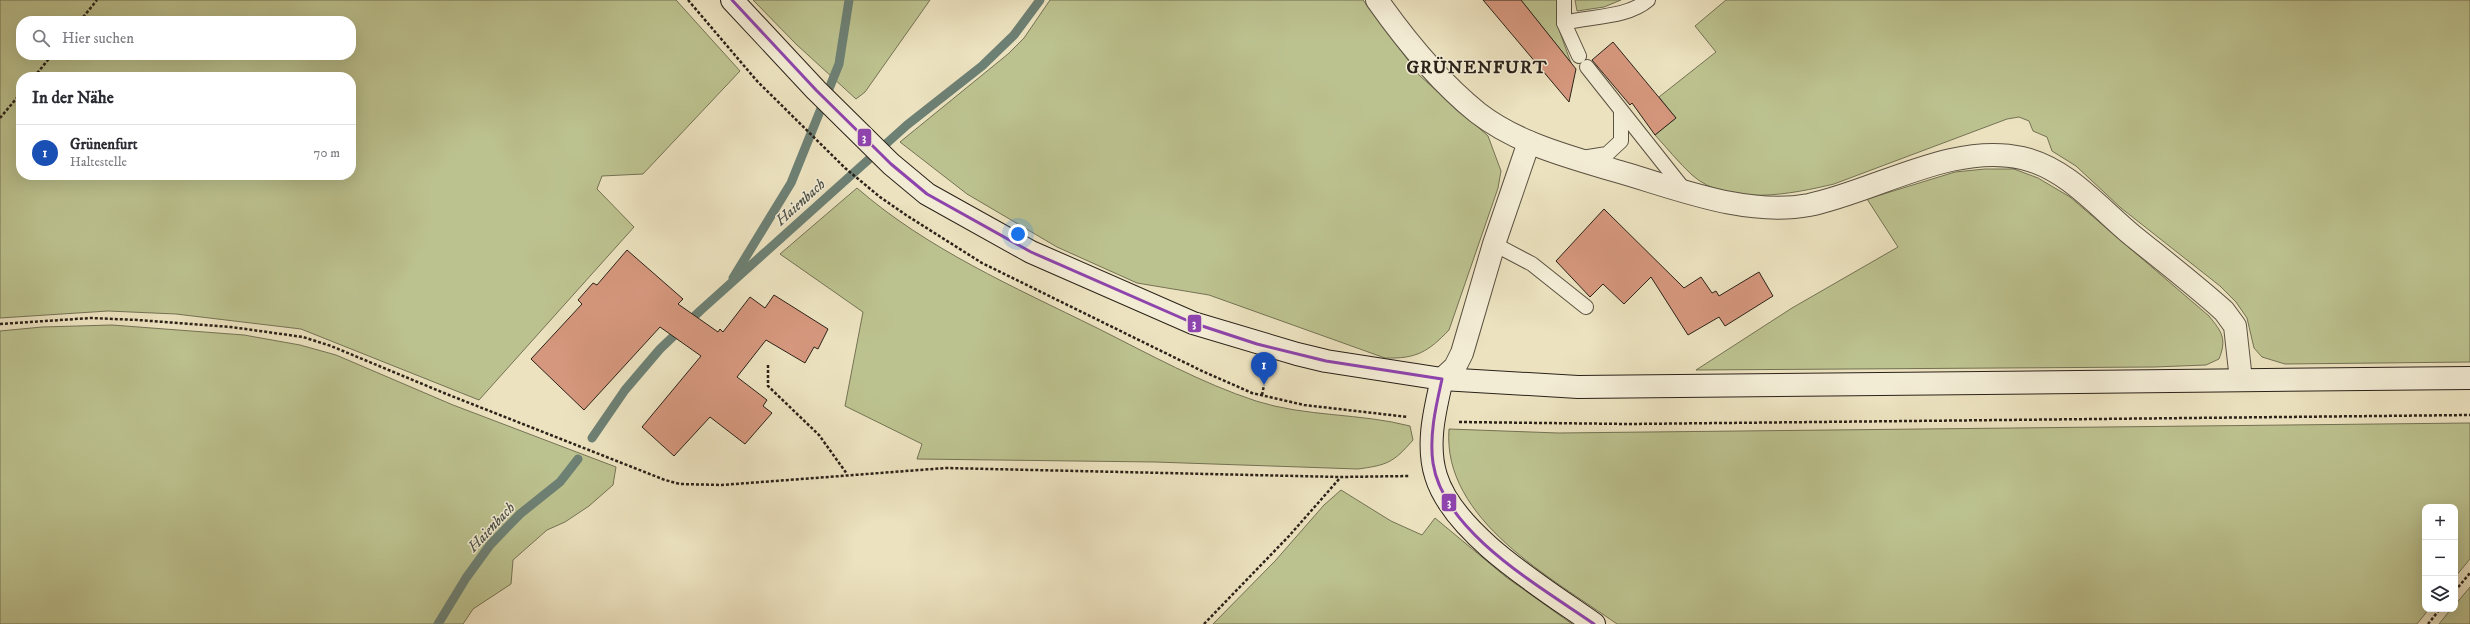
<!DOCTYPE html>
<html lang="de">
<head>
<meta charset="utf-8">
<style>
	:root { --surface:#fff; --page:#f7f7f7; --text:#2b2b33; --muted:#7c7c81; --line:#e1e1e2; --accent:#0b8043 }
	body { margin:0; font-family:"IM FELL DW Pica",serif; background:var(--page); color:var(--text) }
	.controls { position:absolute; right:12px; bottom:12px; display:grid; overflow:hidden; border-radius:8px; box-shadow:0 4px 16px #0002 }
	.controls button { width:36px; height:36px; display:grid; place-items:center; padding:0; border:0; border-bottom:1px solid var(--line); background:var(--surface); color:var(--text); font:20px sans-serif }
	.you { position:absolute; left:1018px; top:234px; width:14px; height:14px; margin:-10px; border:3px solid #fff; border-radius:50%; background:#1a73e8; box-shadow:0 0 0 6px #1a73e833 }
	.badge { display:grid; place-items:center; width:26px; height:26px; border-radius:50%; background:var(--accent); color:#fff; font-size:13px; font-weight:700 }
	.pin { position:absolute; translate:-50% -33px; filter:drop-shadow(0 1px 2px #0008) }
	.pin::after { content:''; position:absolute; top:21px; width:14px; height:12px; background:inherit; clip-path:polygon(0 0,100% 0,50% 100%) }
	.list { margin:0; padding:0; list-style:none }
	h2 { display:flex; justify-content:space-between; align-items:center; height:52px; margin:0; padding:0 16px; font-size:17px }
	h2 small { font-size:13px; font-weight:400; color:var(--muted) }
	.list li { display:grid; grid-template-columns:26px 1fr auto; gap:12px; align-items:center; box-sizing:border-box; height:56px; padding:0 16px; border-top:1px solid var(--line) }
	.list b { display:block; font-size:15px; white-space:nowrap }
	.list p { margin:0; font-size:13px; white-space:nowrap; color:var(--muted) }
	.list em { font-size:13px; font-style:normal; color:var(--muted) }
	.icon { flex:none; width:22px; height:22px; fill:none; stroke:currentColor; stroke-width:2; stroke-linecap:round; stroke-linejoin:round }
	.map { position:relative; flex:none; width:2470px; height:624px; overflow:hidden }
	.search { position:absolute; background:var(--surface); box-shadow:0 4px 16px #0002; left:16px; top:16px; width:340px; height:44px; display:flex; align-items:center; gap:10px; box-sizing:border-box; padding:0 14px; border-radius:16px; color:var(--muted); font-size:15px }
	.panel { position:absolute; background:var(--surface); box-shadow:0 4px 16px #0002; left:16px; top:72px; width:340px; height:108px; border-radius:16px }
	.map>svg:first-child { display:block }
</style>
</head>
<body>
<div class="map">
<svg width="2470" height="624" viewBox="0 0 2470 624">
	<rect width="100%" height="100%" fill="#ece2bf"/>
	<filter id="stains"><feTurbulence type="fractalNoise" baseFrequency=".005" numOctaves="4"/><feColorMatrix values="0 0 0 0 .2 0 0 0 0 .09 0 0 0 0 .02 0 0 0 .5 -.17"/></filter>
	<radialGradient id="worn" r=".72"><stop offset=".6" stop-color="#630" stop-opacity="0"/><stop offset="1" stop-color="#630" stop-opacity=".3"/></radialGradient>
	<g fill="#bcc28f" stroke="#747254" fill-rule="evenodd">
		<path d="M 0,0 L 676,0 L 740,71 L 643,174 L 602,176 L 597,189 L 634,227 L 479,400 L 301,329 L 176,314 L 108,311 L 0,318 ZM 21,21 L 351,21 L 351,55 L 21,55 ZM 21,77 L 351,77 L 351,175 L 21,175 Z"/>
		<path d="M 753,0 L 930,0 L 865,92 L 856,99 L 796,44 Z"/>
		<path d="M 1050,0 L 1363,0 L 1420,76 L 1488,136 L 1501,171 L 1498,188 L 1449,330 C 1428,352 1416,359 1385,358 L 1209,295 L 1137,283 L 1057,247 L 967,194 L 900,142 L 1008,54 L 1024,38 Z"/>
		<path d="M 1521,0 L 1559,0 L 1558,27 L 1571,63 Z"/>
		<path d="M 1575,0 L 1621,0 L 1604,7 L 1577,11 Z"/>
		<path d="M 1726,0 L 2470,0 L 2470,362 L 2285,364 L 2262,357 L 2254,348 L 2247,318 L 2236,302 L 2220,286 L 2121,208 L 2076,166 L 2052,151 L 2047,137 L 2033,131 L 2029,121 L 2019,117 L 2007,119 L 1834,184 C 1792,194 1728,207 1692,175 C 1679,163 1667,148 1655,135 L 1676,118 L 1659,97 L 1716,52 L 1695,26 Z"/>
		<path d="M 1985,169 L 2014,169 L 2038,178 L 2070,197 L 2209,316 C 2222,332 2227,339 2219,359 L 2206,365 L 2154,367 L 1696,370 L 1792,308 L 1898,247 L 1867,199 L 1955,172 Z"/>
		<path d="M 857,188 C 927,249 1014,287 1097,328 C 1149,354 1201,383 1256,401 C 1306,417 1360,413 1410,426 L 1413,440 C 1393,463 1387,465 1358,469 L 1155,462 L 917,459 L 922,444 L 845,406 L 863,312 L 780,254 Z"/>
		<path d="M 112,325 L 244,335 L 300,345 L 336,355 L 453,405 L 616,467 L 613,485 L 589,506 L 565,522 L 547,530 L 513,560 L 511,584 L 473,609 L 463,624 L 0,624 L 0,331 L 42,327 Z"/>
		<path d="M 2470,423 L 2470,559 L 2455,577 L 2455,507 L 2425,507 L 2425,609 L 2429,609 L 2417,624 L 1617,624 C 1552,578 1442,520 1449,429 L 1558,433 Z"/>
		<path d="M 1341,490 L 1391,521 L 1422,535 L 1435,518 L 1506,577 L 1572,624 L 1213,624 L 1275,561 L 1324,505 Z"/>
		<path d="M 2470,587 L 2470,624 L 2439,624 L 2451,609 L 2455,609 L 2455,605 Z"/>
	</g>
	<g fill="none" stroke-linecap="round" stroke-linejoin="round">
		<g stroke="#6d8074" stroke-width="9">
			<path d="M 733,278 L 791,183 L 839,64 L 849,0"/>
			<path d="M 592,438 L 625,390 L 660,349 L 701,310 L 907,125 L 982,66 L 1014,35 L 1040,0"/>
			<path d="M 438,624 L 466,578 L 490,545 L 520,514 L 560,482 L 578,459"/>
		</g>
	</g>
	<g fill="#d5977d" stroke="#2b2219">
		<path d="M 1483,0 L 1521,0 L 1576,69 L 1569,102 Z"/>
		<path d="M 1613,42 L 1676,118 L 1655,135 L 1632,103 L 1630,105 L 1592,60 Z"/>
		<path d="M 1604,209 L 1684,288 L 1701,277 L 1712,293 L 1716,291 L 1719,296 L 1759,272 L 1773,296 L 1725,326 L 1719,317 L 1688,335 L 1651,277 L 1624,304 L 1603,284 L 1590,297 L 1556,261 Z"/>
		<path d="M 627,250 L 683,299 L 678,304 L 718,332 L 720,329 L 723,332 L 750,297 L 765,308 L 774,295 L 828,329 L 818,349 L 814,347 L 805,363 L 766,340 L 737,377 L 767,400 L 763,406 L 772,413 L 745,444 L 710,417 L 674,456 L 642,427 L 701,356 L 660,327 L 584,410 L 531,359 L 582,304 L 578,300 L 593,283 L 597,285 Z"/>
	</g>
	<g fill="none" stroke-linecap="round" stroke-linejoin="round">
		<g stroke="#5b5242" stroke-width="16">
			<g id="lane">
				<path d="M 1564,0 L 1564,23 L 1579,56"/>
				<path d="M 1564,23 C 1591,16 1627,18 1648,0"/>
				<path d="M 1587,67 L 1686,192"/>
				<path d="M 1582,158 L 1607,154 L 1621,141 L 1621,111"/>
				<path d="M 1494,244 L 1532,264 L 1586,307"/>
			</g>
		</g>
		<g stroke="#5b5242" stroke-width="24">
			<g id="street">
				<path d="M 1377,0 C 1406,41 1438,81 1478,113 C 1517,143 1566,156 1613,170 C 1674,187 1744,217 1809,205 C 1876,191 1953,142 2022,158 C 2067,168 2099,208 2133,236 C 2164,261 2195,285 2224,311 L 2235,326 L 2241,380"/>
				<path d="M 1442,379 L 1455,367 L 1462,353 L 1494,244 L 1529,142"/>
			</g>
		</g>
		<g stroke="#2b2219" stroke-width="24">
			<g id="secondary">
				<path d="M 732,0 L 816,90 L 891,164 L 927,194 L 1031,252 L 1193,323 L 1297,354 L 1326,361 L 1442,379 L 1578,387 L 2470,378"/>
				<path d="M 1442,379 C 1435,410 1426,444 1436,476 C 1454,535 1545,589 1594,624"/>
			</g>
		</g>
		<g stroke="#2b2219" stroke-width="2.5" stroke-dasharray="3 2" stroke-linecap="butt">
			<path d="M 688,0 L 757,81 L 845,168 L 880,197 L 906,215 L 982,263 L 1202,371 L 1252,393 L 1304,405 L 1408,417"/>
			<path d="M 80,21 L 97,0"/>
			<path d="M 34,77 L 52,55"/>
			<path d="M 0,118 L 21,93"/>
			<path d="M 0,324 L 91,318 L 138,320 L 231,327 L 303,337 L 331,346 L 444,393 L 665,480 L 680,484 L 722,485 L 946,468 L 1340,477 L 1409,476"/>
			<path d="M 768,365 L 768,386 L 819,435 L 847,474"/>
			<path d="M 1262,395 L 1264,385"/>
			<path d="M 1459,422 L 1629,424 L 2470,415"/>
			<path d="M 2455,591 L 2470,573"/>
			<path d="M 1204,624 L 1289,536 L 1340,478"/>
			<path d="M 2428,624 L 2440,609"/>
		</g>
		<use href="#lane" stroke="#f3ecd5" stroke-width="14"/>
		<use href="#street" stroke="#f3ecd5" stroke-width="22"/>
		<use href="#secondary" stroke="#f3ecd5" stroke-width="22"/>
		<g stroke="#f3ecd5" stroke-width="6">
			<path id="bus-1" d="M 732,0 L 816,90 L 891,164 L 927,194 L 1031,252 L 1193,323 L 1257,344 L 1326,361 L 1442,379 C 1436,406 1429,435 1433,463 C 1443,532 1541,587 1594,624"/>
		</g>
		<use href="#bus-1" stroke="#8e44ad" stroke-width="3"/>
	</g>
	<g text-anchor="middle" stroke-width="3" stroke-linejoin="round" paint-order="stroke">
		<g font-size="15" font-style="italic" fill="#4c5147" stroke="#f3ecd5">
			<text transform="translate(800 202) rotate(-42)" y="5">Haienbach</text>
			<text transform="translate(491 527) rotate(-47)" y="5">Haienbach</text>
		</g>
		<g font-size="18" font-weight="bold" letter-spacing="1" fill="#2b2219" stroke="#f3ecd5">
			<text x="1477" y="73">GRÜNENFURT</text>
		</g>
	</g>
	<g stroke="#f3ecd5" stroke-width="1.5">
		<rect x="857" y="128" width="15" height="19" rx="4" fill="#8e44ad"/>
		<rect x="1187" y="314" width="15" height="19" rx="4" fill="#8e44ad"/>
		<rect x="1441" y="493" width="16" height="19" rx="4" fill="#8e44ad"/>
	</g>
	<g font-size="11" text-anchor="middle" font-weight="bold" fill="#fff">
		<text x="864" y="141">3</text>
		<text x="1194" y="327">3</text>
		<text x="1449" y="506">3</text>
	</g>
	<rect width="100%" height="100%" filter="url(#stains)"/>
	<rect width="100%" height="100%" fill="url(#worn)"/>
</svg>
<div class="controls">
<button>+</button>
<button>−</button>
<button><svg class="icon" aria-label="layers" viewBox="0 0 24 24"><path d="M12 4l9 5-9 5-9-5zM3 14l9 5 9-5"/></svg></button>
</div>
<div class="you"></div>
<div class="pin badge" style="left:1264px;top:385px;background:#1a4fb4">1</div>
<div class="search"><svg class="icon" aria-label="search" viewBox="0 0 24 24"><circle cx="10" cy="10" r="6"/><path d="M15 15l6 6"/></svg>Hier suchen</div>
<section class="panel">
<h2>In der Nähe<small></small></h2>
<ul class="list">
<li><span class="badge" style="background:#1a4fb4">1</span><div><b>Grünenfurt</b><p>Haltestelle</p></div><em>70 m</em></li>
</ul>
</section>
</div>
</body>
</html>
